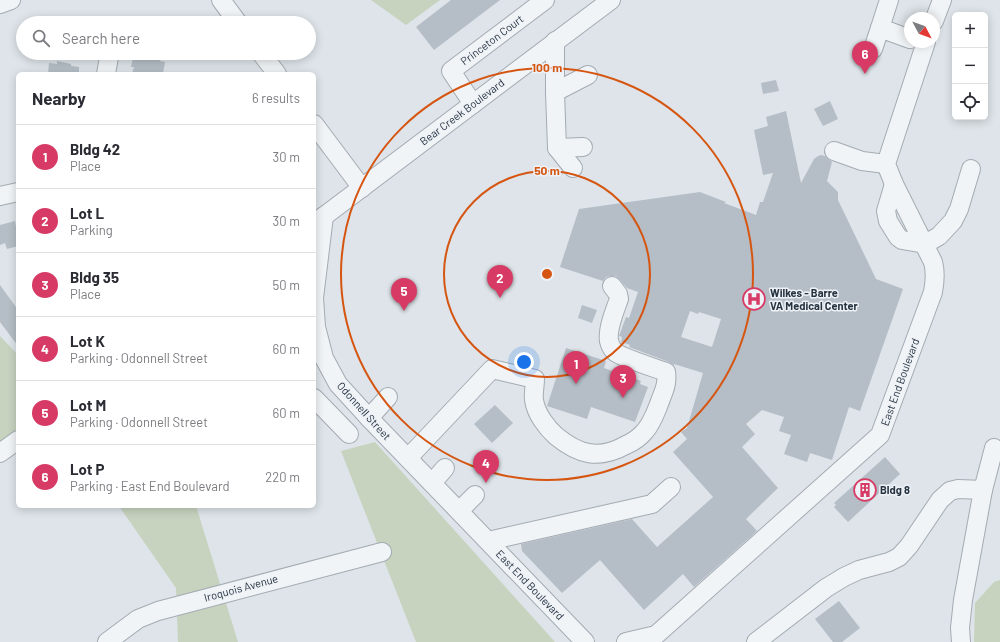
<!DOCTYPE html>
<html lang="en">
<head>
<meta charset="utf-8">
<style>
	:root { --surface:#fff; --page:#f7f7f7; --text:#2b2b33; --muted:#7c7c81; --line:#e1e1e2; --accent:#d73a64 }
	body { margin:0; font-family:Barlow,sans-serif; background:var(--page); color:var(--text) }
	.controls { position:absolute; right:12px; top:12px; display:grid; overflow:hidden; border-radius:6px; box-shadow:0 2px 10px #0003 }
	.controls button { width:36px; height:36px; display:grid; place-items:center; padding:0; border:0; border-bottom:1px solid var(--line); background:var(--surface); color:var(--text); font:20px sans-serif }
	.compass { position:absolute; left:904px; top:12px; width:36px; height:36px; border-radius:50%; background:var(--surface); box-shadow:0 2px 10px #0003; rotate:131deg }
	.you { position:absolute; left:524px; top:362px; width:14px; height:14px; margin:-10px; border:3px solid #fff; border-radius:50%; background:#1a73e8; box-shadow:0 0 0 6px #1a73e833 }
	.badge { display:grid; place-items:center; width:26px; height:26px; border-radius:50%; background:var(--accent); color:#fff; font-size:13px; font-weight:700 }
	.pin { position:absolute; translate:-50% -33px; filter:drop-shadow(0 1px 2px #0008) }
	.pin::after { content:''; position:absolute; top:21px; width:14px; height:12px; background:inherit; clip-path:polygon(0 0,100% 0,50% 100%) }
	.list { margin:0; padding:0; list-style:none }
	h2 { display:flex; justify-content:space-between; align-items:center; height:52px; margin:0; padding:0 16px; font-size:17px }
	h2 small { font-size:13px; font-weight:400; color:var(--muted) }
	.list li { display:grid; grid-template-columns:26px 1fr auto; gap:12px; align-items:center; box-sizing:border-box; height:64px; padding:0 16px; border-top:1px solid var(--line) }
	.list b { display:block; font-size:15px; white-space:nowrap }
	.list p { margin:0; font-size:13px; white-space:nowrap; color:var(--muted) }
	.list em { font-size:13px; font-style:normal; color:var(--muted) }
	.icon { flex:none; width:22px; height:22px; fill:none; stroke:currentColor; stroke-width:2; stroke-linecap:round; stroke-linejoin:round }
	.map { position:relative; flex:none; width:1000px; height:642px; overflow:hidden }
	.search { position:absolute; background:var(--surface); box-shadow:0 2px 10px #0003; left:16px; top:16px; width:300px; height:44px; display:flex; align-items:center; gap:10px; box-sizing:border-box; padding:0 14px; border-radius:22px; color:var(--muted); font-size:15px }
	.panel { position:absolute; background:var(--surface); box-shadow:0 2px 10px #0003; left:16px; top:72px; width:300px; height:436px; border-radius:6px }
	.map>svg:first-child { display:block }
</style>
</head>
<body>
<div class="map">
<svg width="1000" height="642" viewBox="0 0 1000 642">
	<rect width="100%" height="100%" fill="#dee4e9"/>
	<g fill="#c7d3bf">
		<path d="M 371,0 L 440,0 L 406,25 Z"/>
		<path d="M 0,336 L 18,355 L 18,432 L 0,445 Z"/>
		<path d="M 375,442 L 555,642 L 416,642 L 341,451 Z"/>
		<path d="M 119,506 L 196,506 L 238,642 L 178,642 L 176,588 Z"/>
		<path d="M 1000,580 L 1000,642 L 974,642 L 975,603 L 994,582 Z"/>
	</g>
	<g fill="#b5bec6" fill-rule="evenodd">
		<path d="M 451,0 L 500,0 L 434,50 L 416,27 Z"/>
		<path d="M 134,53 L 158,53 L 157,56 L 161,57 L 160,61 L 165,62 L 163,73 L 132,74 L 134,67 L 131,67 Z"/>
		<path d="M 57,61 L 71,64 L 71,66 L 79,67 L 79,74 L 48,74 L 49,63 L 57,64 Z"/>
		<path d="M 776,80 L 779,91 L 763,94 L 761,83 Z"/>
		<path d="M 830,101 L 838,119 L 823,126 L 814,109 Z"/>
		<path d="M 786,111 L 801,183 L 814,159 L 818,156 L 821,155 L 825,156 L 832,162 L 827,181 L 838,192 L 838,200 L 876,279 L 903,289 L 860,411 L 849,407 L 832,460 L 810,453 L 807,462 L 784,454 L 791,435 L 779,431 L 784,417 L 762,410 L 746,424 L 755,434 L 742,447 L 778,488 L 746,519 L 757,531 L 694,587 L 683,574 L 644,610 L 600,560 L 562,593 L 522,551 L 521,544 L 632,519 L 657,547 L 713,497 L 673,452 L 687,439 L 681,432 L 687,428 L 703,373 L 674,364 L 674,365 L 669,362 L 629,347 L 630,345 L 621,342 L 622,337 L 619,336 L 626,317 L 629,318 L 638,292 L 627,288 L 620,280 L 616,276 L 610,276 L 606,277 L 603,281 L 560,267 L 579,209 L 700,192 L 726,202 L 724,203 L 756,215 L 760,202 L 763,202 L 773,173 L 763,175 L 754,130 L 768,126 L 766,117 ZM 690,311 L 698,314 L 699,312 L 721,319 L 712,347 L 681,337 Z"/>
		<path d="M 15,221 L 16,227 L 18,227 L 18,246 L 7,249 L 5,243 L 0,245 L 0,225 Z"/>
		<path d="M 0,285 L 18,310 L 18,346 L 0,322 Z"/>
		<path d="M 582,305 L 597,310 L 592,323 L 578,318 Z"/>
		<path d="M 566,348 L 606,361 L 604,368 L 641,381 L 640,384 L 648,387 L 635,422 L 591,407 L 587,419 L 547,406 Z"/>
		<path d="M 495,405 L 513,423 L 492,443 L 474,424 Z"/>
		<path d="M 885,457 L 900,474 L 848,522 L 834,507 L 836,505 L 834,503 Z"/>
		<path d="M 839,601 L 860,628 L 842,642 L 833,642 L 815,619 Z"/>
	</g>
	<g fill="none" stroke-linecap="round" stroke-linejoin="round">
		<g stroke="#a3abb3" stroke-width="20">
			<g id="minor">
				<path d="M 221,0 L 238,23"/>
				<path d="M 0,4 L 11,0"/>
				<path d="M 934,21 L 942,0"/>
				<path d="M 880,28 L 889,0"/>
				<path d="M 555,41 L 555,92 L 557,148 L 573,168"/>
				<path d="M 873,49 L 880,28 L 910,39"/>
				<path d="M 261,53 L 277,74"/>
				<path d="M 106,74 L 109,57"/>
				<path d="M 555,92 L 588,75"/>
				<path d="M 473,104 L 451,71 L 545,0"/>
				<path d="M 314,124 L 362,188"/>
				<path d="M 557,148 L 583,147"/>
				<path d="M 834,151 L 862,161 L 886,164"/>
				<path d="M 894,184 L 886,211 L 888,221 L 898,237 L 902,240 L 925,244 L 939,236 L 953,221 L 959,209 L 971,169"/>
				<path d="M 0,196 L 18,192"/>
				<path d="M 324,216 L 314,298 L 316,327 L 324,358 L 338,384 L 369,418 L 585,642"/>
				<path d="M 315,223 L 611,0"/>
				<path d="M 314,398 L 349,434"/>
				<path d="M 369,418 L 388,397"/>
				<path d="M 0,453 L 18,440"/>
				<path d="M 408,458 L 492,369 L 535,379 C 535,386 533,394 534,400 C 536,414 547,428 556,436 C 579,455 599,460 626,445 C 633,442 640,437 645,431 C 652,423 655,414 659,404 C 663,392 668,385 666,372 C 655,368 623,358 615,352 C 612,349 610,345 609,341 C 607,329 615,310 619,299 L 618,294 L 612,286"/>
				<path d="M 432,483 L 445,468"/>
				<path d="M 459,511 L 475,495"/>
				<path d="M 488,541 L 652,504 L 671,487"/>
				<path d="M 107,642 L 138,619 L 158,611 L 382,552"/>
				<path d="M 626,642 L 656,635 L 880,435 L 933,292 C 935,281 936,272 933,262 L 894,184 L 886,164 L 926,42"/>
				<path d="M 756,642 L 826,588 L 844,577 L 859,570 L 889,562 L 899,557 L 909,546 L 940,500 L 950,491 L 958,489 L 983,490"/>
				<path d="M 961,642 L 960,628 L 963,600 L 983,490 L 994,448"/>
			</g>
		</g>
		<use href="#minor" stroke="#f1f4f7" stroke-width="18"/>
	</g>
	<g fill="none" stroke="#d55511" stroke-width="2">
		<circle cx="547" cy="274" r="103"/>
		<circle cx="547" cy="274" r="206"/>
	</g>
	<defs>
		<g id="hospital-ring" transform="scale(1.15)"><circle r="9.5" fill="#eef2f6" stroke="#d73a64" stroke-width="1.5"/><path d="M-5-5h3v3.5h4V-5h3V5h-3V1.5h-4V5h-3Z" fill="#d73a64"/></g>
		<g id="building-ring" transform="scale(1.15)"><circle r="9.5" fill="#eef2f6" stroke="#d73a64" stroke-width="1.5"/><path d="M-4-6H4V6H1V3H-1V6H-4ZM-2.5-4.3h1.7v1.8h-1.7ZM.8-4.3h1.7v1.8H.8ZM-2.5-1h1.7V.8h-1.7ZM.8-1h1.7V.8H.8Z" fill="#d73a64"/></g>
	</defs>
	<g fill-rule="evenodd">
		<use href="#hospital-ring" x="754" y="299"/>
		<use href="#building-ring" x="865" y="490"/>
	</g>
	<g text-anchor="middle" stroke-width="3" stroke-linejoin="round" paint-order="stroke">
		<g font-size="11" fill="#263341" stroke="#eef2f6">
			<text transform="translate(492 40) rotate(-37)" y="4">Princeton Court</text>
			<text transform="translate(462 112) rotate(-37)" y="4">Bear Creek Boulevard</text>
			<text transform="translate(900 382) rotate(-70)" y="4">East End Boulevard</text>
			<text transform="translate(364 411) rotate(48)" y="4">Odonnell Street</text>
			<text transform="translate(530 585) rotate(46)" y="4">East End Boulevard</text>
			<text transform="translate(241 588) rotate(-15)" y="4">Iroquois Avenue</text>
		</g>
		<g font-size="11" font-weight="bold" fill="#263341" stroke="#eef2f6" text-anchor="start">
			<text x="770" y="297">Wilkes - Barre<tspan x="770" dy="13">VA Medical Center</tspan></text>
			<text x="880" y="494">Bldg 8</text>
		</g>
	</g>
	<circle cx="547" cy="274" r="6" fill="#d55511" stroke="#eef2f6" stroke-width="2"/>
	<g font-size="12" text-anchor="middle" font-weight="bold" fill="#d55511" stroke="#eef2f6" stroke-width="3" stroke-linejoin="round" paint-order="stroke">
		<text x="547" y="72">100 m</text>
		<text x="547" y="175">50 m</text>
	</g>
</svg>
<div class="controls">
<button>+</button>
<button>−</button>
<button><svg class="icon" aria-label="locate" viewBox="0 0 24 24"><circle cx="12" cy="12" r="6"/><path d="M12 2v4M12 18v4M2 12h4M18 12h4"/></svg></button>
</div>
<svg class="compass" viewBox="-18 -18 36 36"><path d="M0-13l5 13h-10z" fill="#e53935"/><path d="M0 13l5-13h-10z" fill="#7c7c81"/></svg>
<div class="you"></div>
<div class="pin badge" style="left:576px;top:384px">1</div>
<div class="pin badge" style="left:500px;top:298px">2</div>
<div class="pin badge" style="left:623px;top:398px">3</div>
<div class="pin badge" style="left:486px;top:483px">4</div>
<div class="pin badge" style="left:404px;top:311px">5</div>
<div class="pin badge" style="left:865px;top:74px">6</div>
<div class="search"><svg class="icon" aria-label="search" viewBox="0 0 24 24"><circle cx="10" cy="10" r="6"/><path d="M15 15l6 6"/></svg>Search here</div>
<section class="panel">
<h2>Nearby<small>6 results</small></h2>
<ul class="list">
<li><span class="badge">1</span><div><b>Bldg 42</b><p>Place</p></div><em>30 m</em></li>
<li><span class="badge">2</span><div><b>Lot L</b><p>Parking</p></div><em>30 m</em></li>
<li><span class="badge">3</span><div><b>Bldg 35</b><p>Place</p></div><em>50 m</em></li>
<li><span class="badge">4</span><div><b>Lot K</b><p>Parking · Odonnell Street</p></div><em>60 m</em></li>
<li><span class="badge">5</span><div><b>Lot M</b><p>Parking · Odonnell Street</p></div><em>60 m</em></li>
<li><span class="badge">6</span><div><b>Lot P</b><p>Parking · East End Boulevard</p></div><em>220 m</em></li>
</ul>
</section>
</div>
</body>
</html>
